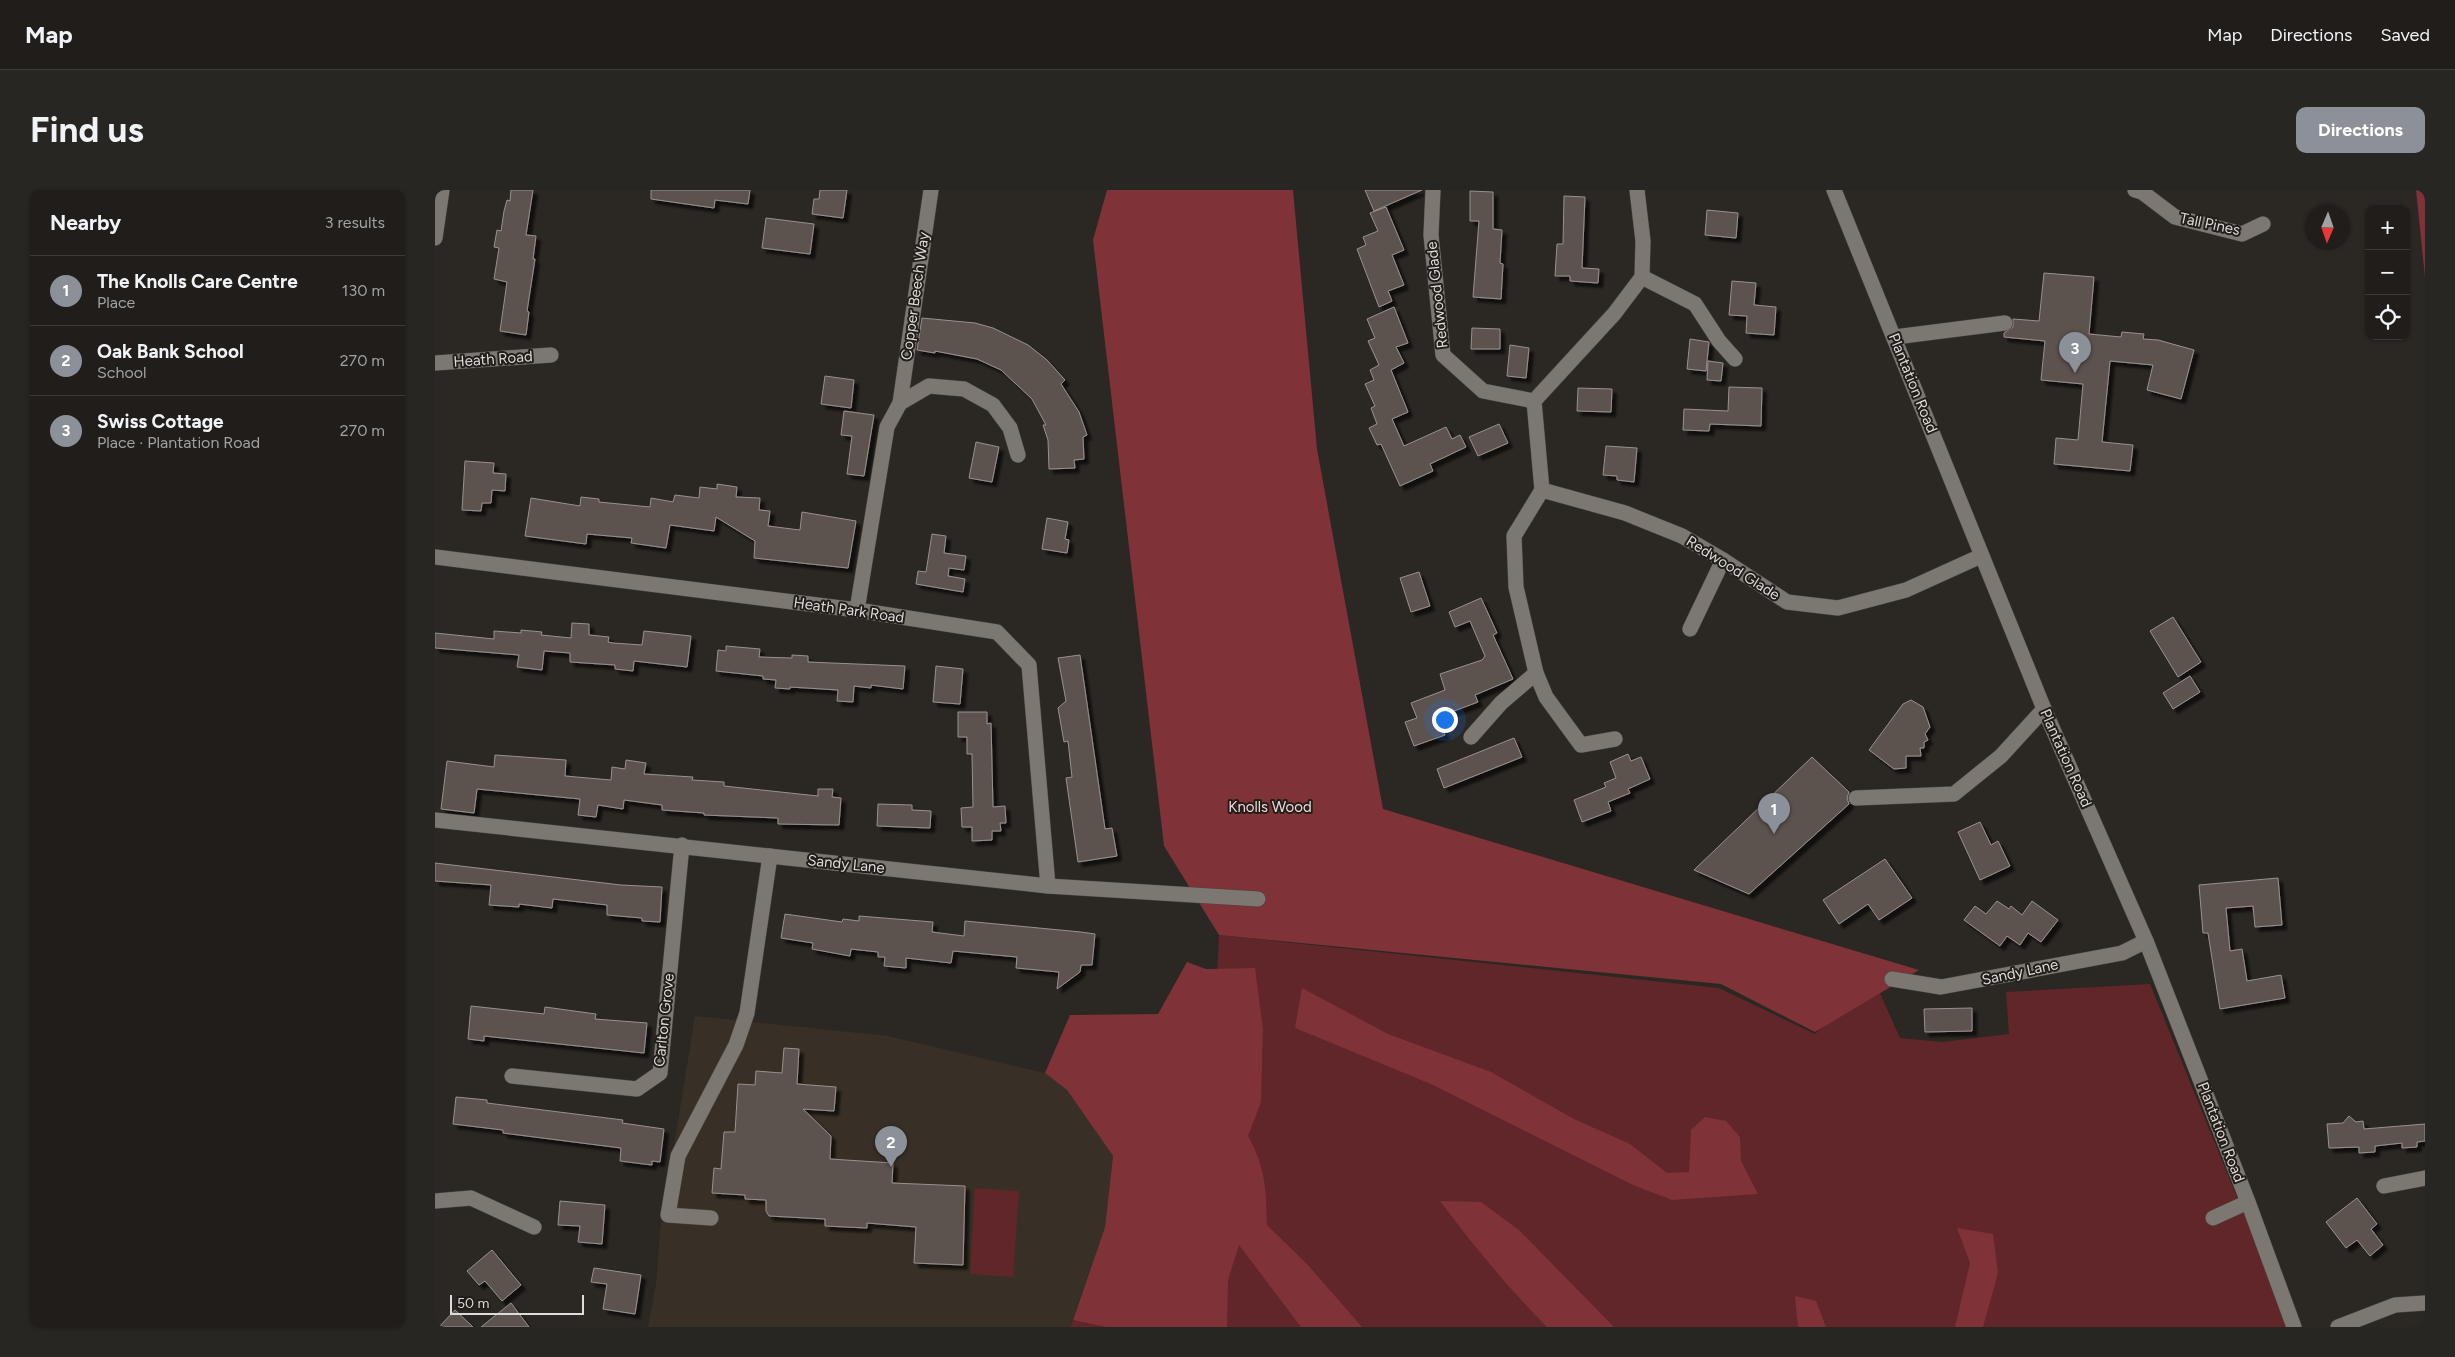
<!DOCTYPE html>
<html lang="en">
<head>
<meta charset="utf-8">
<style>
	:root { --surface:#201d1a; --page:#282623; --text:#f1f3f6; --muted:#a2a2a2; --line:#3d3b39; --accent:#8c9099 }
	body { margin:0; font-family:Figtree,sans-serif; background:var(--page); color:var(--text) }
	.controls { position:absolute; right:15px; top:15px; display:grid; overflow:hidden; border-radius:10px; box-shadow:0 1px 4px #0004 }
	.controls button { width:45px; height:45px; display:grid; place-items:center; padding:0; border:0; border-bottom:1px solid var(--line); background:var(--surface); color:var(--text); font:25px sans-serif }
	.compass { position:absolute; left:1870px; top:15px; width:45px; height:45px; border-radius:50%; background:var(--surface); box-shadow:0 1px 4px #0004; rotate:182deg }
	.scale { position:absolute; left:15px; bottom:12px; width:134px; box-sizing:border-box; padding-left:5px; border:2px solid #dedbd8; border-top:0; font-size:14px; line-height:18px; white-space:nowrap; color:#dedbd8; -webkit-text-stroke:4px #221d19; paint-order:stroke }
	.you { position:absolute; left:1009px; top:529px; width:18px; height:18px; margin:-12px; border:4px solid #fff; border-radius:50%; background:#1a73e8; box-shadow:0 0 0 8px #1a73e833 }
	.badge { display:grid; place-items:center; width:32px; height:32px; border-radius:50%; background:var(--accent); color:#fff; font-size:16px; font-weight:700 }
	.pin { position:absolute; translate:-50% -41px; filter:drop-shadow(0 1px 2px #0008) }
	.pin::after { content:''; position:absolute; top:26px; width:18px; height:15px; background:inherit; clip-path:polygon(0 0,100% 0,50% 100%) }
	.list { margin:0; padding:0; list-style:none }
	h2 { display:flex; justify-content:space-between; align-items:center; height:65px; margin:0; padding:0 20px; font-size:21px }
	h2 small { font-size:16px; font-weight:400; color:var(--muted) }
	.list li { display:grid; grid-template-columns:32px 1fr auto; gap:15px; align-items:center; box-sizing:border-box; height:70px; padding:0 20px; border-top:1px solid var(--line) }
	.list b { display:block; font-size:19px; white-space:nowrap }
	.list p { margin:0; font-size:16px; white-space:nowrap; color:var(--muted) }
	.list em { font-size:16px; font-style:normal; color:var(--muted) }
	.icon { flex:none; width:28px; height:28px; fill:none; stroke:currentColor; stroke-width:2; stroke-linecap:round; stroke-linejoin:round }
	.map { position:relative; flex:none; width:1990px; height:1137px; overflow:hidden; border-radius:10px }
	header { display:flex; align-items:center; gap:30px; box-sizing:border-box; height:70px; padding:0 25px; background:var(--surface); border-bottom:1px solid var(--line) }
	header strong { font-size:24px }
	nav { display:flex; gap:28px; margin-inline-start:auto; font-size:18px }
	.intro { display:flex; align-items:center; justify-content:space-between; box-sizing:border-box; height:120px; padding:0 30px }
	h1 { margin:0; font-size:35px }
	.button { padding:12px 22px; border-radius:10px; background:var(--accent); color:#fff; font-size:18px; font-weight:700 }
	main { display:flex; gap:30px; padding:0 30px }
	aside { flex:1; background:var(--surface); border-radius:10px; box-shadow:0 1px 4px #0004 }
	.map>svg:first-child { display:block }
</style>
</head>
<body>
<header>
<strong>Map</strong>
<nav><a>Map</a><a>Directions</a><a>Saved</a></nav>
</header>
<div class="intro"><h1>Find us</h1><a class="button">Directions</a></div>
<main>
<aside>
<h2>Nearby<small>3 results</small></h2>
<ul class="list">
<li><span class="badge">1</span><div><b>The Knolls Care Centre</b><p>Place</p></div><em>130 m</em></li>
<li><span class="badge">2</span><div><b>Oak Bank School</b><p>School</p></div><em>270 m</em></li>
<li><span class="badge">3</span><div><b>Swiss Cottage</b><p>Place · Plantation Road</p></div><em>270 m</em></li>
</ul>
</aside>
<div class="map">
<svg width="1990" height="1137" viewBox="0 0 1990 1137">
	<defs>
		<filter id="shadow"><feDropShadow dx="4.5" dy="4.5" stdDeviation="1" flood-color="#0009"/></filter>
	</defs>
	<rect width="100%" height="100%" fill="#2b2722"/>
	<path fill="#383026" d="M 260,826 L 453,846 L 610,883 L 632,900 L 678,966 L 670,1037 L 635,1137 L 213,1137 L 221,1095 L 225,1042 Z"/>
	<g fill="#61262a">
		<path d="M 784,745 L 1284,798 L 1380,844 L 1440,792 L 1465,848 L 1507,852 L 1574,844 L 1571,802 L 1715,794 L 1855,1137 L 635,1137 L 638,1130 L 777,893 Z"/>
		<path d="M 540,998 L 584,1001 L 578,1087 L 535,1084 Z"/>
	</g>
	<g fill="#7f3238">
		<path d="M 672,0 L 858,0 L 882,259 L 948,619 L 1484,780 L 1380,842 L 1286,794 L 784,745 L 729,656 L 658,50 Z"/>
		<path d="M 1981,0 L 1990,0 L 1990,87 Z"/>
		<path d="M 752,772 L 771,779 L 820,778 L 828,839 L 826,912 L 813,946 C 831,979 831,999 832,1035 L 872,1074 L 927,1137 L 866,1137 L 804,1055 L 793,1090 L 792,1137 L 671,1137 L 638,1130 L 670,1037 L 678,966 L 632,900 L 610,883 L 635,825 L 723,824 Z"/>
		<path d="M 867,798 L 953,844 L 1056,882 L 1139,929 L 1195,954 L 1232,983 L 1254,982 L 1256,940 L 1270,927 L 1291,931 L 1305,947 L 1306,971 L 1323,1004 L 1237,1010 L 1198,995 L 996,894 L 860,838 Z"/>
		<path d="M 1005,1011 L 1046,1012 L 1084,1040 L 1179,1137 L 1112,1137 C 1073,1098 1038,1055 1005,1011 Z"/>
		<path d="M 1522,1038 L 1558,1044 L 1563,1083 L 1548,1137 L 1520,1137 L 1535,1073 Z"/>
		<path d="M 1360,1106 L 1381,1111 L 1391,1137 L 1363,1137 Z"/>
	</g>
	<g fill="#5b5350" stroke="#99918e" filter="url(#shadow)">
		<path d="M 76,0 L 98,0 L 91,45 L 101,46 L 98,69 L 100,69 L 92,121 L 94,122 L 91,145 L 65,141 L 72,92 L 59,89 L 64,58 L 59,57 L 62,40 L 66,41 L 69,21 L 72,10 L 75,11 Z"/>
		<path d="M 216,0 L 315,0 L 313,14 L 280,10 L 279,18 L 216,9 Z"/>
		<path d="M 385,0 L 412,0 L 408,28 L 377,24 L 379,9 L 384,9 Z"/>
		<path d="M 930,0 L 987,0 L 939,21 Z"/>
		<path d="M 1035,1 L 1058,2 L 1058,39 L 1067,40 L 1065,73 L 1068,74 L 1066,109 L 1038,107 L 1044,31 L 1035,31 Z"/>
		<path d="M 1129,6 L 1150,7 L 1147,78 L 1164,79 L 1163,93 L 1135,91 L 1135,86 L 1120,86 L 1122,54 L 1128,54 Z"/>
		<path d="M 951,17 L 969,60 L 957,65 L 969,95 L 953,101 L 957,111 L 944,117 L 922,59 L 931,55 L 928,47 L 943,41 L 935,23 Z"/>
		<path d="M 1272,20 L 1303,23 L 1301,48 L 1270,45 Z"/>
		<path d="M 331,28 L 379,34 L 375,64 L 327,58 Z"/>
		<path d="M 1609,83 L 1659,87 L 1654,144 L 1686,147 L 1687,142 L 1709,144 L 1708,149 L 1723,150 L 1759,160 L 1746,209 L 1712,200 L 1718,175 L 1675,171 L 1667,252 L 1698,255 L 1695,281 L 1619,274 L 1621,248 L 1643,250 L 1648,194 L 1606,190 L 1610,151 L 1569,147 L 1569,143 L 1578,137 L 1578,129 L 1604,131 Z"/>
		<path d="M 1297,91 L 1321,93 L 1319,115 L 1341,117 L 1339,145 L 1311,143 L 1312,126 L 1294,125 Z"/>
		<path d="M 959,117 L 973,153 L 961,157 L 969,173 L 956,180 L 973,222 L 957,229 L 969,256 L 1011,237 L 1017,249 L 1025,245 L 1031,257 L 995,274 L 998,281 L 965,296 L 946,254 L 942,255 L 934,238 L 942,234 L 936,218 L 940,216 L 930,194 L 939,190 L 935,180 L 944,175 L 933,151 L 940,148 L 932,129 Z"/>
		<path d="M 487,128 L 540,133 L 558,138 L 593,155 L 612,170 L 630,190 L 626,194 L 644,222 L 652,245 L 648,247 L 649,269 L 639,270 L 640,278 L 614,279 L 613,250 L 608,235 L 611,235 L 597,209 L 566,180 L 542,169 L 500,161 L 500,163 L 482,160 Z"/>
		<path d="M 1037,138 L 1065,139 L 1065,159 L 1036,159 Z"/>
		<path d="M 1255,149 L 1274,152 L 1271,181 L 1252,179 Z"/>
		<path d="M 1075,155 L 1094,158 L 1091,188 L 1072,186 Z"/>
		<path d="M 1273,171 L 1288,173 L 1286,191 L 1272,190 Z"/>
		<path d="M 390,186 L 419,190 L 416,218 L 386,214 Z"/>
		<path d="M 1294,197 L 1327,198 L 1326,236 L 1275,234 L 1274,241 L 1248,240 L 1249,219 L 1293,221 Z"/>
		<path d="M 1143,198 L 1177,199 L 1176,222 L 1142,221 Z"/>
		<path d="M 409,221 L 439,225 L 429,286 L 412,284 L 417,246 L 406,245 Z"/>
		<path d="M 1064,234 L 1073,253 L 1043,266 L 1034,247 Z"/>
		<path d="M 541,252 L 564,257 L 557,292 L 534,288 Z"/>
		<path d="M 1171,256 L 1202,258 L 1199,292 L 1182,290 L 1182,286 L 1168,285 Z"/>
		<path d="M 30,271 L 59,273 L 58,283 L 71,284 L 70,301 L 57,300 L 56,313 L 47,313 L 46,321 L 27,320 Z"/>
		<path d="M 282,294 L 302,297 L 301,307 L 325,308 L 324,320 L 335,321 L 333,336 L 365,340 L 367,322 L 421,331 L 413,378 L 319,368 L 320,351 L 281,327 L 279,341 L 235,335 L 231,358 L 196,353 L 197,348 L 152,344 L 151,354 L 90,346 L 96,308 L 145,316 L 146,307 L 164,309 L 164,312 L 215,317 L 216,308 L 238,312 L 240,305 L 264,308 L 265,297 L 282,299 Z"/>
		<path d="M 612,328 L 633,332 L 630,349 L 634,350 L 632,363 L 607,359 Z"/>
		<path d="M 497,344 L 511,346 L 509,363 L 531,366 L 529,380 L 514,378 L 513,386 L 530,389 L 528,402 L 481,394 L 483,381 L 491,382 Z"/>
		<path d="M 984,382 L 995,416 L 976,422 L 965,388 Z"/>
		<path d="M 1046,408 L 1062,443 L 1058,445 L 1078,489 L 1040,505 L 1043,512 L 1003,527 L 1010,545 L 979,556 L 970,532 L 982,528 L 976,513 L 1010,500 L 1005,484 L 1047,470 L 1050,466 L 1035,431 L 1020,437 L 1014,422 Z"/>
		<path d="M 1738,427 L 1766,472 L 1743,487 L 1715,441 Z"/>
		<path d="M 137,433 L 154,434 L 154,445 L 174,447 L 173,452 L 178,453 L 207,455 L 209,441 L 256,446 L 252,477 L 199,471 L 198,481 L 180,479 L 180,475 L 135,472 L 135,463 L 109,461 L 107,480 L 82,477 L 84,465 L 0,458 L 0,443 L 59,449 L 59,441 L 86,443 L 86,440 L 107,442 L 106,445 L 136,448 Z"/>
		<path d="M 291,456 L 325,459 L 324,467 L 357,468 L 357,465 L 373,466 L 373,472 L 470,476 L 468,499 L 436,495 L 436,498 L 419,496 L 418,512 L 402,511 L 403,500 L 355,497 L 355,499 L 340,498 L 341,490 L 328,489 L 328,486 L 281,481 L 283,460 L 291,461 Z"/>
		<path d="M 645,465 L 670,639 L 677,638 L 682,666 L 643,672 L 631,588 L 637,587 L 633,551 L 629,552 L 623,518 L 631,511 L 623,468 Z"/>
		<path d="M 501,476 L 528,479 L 525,514 L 498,512 Z"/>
		<path d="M 1755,486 L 1765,502 L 1738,519 L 1728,503 Z"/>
		<path d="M 1476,510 L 1488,517 L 1495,537 L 1490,544 L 1493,550 L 1489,552 L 1489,558 L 1485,558 L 1486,566 L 1471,566 L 1471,578 L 1459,579 L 1434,560 L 1468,514 Z"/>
		<path d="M 523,522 L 552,522 L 552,534 L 556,533 L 558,617 L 570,616 L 571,633 L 565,633 L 566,641 L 557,641 L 557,650 L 537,651 L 537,637 L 527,637 L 526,618 L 538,617 L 537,564 L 532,564 L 532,547 L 523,547 Z"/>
		<path d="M 1079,548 L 1087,567 L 1009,598 L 1002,579 Z"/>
		<path d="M 1193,564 L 1196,571 L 1206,567 L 1215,589 L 1193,599 L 1195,603 L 1173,612 L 1176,621 L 1147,632 L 1139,610 L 1171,597 L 1169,593 L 1181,588 L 1175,572 Z"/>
		<path d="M 60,565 L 131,570 L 130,586 L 176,590 L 177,577 L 190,579 L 191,570 L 211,573 L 209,584 L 258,587 L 257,590 L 289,592 L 289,596 L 383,606 L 383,599 L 398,599 L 397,607 L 406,608 L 404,635 L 343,634 L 343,628 L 269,625 L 269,623 L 227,620 L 227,615 L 189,610 L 188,619 L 163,615 L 161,627 L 143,625 L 145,609 L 42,599 L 39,623 L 6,619 L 12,571 L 59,577 Z"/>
		<path d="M 1377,567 L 1414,602 L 1412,608 L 1414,614 L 1314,704 L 1259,680 Z"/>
		<path d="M 443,614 L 477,615 L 477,620 L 496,621 L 495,638 L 442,636 Z"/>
		<path d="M 1545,632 L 1556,655 L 1563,651 L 1575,676 L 1545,690 L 1523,642 Z"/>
		<path d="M 1450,669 L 1477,708 L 1444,730 L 1433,714 L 1404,734 L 1388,710 Z"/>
		<path d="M 0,673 L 186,695 L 227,697 L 225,732 L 207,731 L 207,728 L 172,725 L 172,715 L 118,709 L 117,718 L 84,714 L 84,717 L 54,715 L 56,695 L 0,691 Z"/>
		<path d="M 1843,688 L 1847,735 L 1820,737 L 1818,716 L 1791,718 L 1795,761 L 1807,759 L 1812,791 L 1846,785 L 1850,808 L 1785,819 L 1773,743 L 1768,743 L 1764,695 Z"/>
		<path d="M 1562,711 L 1574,719 L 1576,716 L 1587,725 L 1597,711 L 1623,730 L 1606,752 L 1593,743 L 1585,755 L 1572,746 L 1565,756 L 1529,730 L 1540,716 L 1551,724 Z"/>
		<path d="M 350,724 L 407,732 L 408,729 L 424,731 L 424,726 L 498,732 L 497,742 L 529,746 L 530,731 L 646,742 L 660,744 L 657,775 L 646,775 L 645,782 L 622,799 L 624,782 L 581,778 L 582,767 L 518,761 L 516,773 L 471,768 L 471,778 L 449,776 L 450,767 L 443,767 L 443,762 L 416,759 L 415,766 L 377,759 L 378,753 L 346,748 Z"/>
		<path d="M 36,816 L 109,824 L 110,817 L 161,824 L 160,829 L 212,833 L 209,863 L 49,846 L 49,851 L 33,849 Z"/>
		<path d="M 1537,818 L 1537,841 L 1490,842 L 1489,819 Z"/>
		<path d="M 349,858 L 364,859 L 362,894 L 401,897 L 399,921 L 368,919 L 396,946 L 395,969 L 458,973 L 457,993 L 530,996 L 528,1075 L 479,1073 L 481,1037 L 432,1033 L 432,1038 L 390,1036 L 390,1029 L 334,1026 L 331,1021 L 331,1010 L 310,1009 L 310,1005 L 277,1003 L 279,978 L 286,979 L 289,942 L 300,942 L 303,894 L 320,895 L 321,881 L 347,883 Z"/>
		<path d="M 21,907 L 52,910 L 52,913 L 188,930 L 187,933 L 229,939 L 225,972 L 217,971 L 217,975 L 185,971 L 186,958 L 68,943 L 68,940 L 18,934 Z"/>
		<path d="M 1914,926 L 1921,932 L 1928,931 L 1929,939 L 1990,934 L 1990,951 L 1982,952 L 1982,957 L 1967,958 L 1967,953 L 1940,956 L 1940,962 L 1924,963 L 1924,957 L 1894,958 L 1892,934 L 1908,933 Z"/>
		<path d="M 1922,1008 L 1942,1034 L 1936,1039 L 1948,1055 L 1935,1066 L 1922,1050 L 1911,1058 L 1891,1032 Z"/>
		<path d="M 125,1011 L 170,1015 L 167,1054 L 143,1052 L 145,1036 L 123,1035 Z"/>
		<path d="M 57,1060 L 86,1095 L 67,1111 L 50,1091 L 44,1095 L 32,1081 Z"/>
		<path d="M 159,1078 L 206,1085 L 200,1124 L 168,1119 L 172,1094 L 156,1092 Z"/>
		<path d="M 76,1113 L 94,1137 L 46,1137 Z"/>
		<path d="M 20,1120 L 38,1137 L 4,1137 Z"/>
	</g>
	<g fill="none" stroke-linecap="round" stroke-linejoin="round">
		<g stroke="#494541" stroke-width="16">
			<g id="minor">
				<path d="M 998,0 L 996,45 L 1008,165 L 1048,201 L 1099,211"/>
				<path d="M 1202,0 L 1208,51 L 1207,87 L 1179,124 L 1099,211 L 1107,300 L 1190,323 L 1247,346 L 1288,370 L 1352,412 L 1403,418 L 1471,400 L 1546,366"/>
				<path d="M 1399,0 L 1609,519 L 1711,751 L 1813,1012 L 1859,1137"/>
				<path d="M 1700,0 L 1707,2 L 1740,27 L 1807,44 L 1828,34"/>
				<path d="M 0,48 L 7,0"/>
				<path d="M 1207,87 L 1260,114 L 1284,151 L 1300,169"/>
				<path d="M 1460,147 L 1570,133"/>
				<path d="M 0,173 L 116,165"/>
				<path d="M 465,213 L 496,0"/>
				<path d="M 1107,300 L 1079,346 L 1081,397 L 1101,483 L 1111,507 L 1146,555 L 1180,549"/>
				<path d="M 0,367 L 422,420 L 562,442 L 594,475 L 613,696"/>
				<path d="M 422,420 L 452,237 L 465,213 L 494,196 L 529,199 L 558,215 L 575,238 L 583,265"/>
				<path d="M 1255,439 L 1288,370"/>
				<path d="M 1036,547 L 1066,513 L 1101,483"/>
				<path d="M 1421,608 L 1519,604 L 1566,566 L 1609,519"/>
				<path d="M 0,630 L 613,696 L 823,709"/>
				<path d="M 1457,789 L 1506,797 L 1687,763 L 1711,751"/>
				<path d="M 77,886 L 202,899 L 225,883 L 247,655"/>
				<path d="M 1949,996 L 1990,988"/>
				<path d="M 0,1011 L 36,1008 L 99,1037"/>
				<path d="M 276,1028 L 233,1025 L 243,966 L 301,855 L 312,823 L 335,666"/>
				<path d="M 1778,1028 L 1813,1012"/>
				<path d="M 1903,1137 L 1960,1115 L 1990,1113"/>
			</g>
		</g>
		<use href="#minor" stroke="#7c7771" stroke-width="15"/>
	</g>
	<g text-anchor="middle" stroke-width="4" stroke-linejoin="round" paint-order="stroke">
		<g font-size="15" fill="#dedbd8" stroke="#221d19">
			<text transform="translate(1775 34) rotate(12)" y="5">Tall Pines</text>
			<text transform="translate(1002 105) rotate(-96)" y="5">Redwood Glade</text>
			<text transform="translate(480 106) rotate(-82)" y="5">Copper Beech Way</text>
			<text transform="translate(58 169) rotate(-4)" y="5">Heath Road</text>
			<text transform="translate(1478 193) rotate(68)" y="5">Plantation Road</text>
			<text transform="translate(1298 378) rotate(32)" y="5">Redwood Glade</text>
			<text transform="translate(414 420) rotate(8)" y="5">Heath Park Road</text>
			<text transform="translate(1631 568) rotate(66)" y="5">Plantation Road</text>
			<text transform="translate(411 674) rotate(6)" y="5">Sandy Lane</text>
			<text transform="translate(1585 782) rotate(-12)" y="5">Sandy Lane</text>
			<text transform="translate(229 830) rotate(-84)" y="5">Carlton Grove</text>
			<text transform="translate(1786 942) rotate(69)" y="5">Plantation Road</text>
		</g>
		<g font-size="15" fill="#f2d9d9" stroke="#221d19">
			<text x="835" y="622">Knolls Wood</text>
		</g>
	</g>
</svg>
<div class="controls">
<button>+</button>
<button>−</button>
<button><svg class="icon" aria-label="locate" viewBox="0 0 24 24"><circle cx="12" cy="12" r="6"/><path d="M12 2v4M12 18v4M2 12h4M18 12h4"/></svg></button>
</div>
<svg class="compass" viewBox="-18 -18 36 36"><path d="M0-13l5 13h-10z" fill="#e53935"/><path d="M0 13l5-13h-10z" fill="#a2a2a2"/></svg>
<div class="scale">50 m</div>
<div class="you"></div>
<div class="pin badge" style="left:1339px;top:644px">1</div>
<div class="pin badge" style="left:456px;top:977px">2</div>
<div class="pin badge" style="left:1640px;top:183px">3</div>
</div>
</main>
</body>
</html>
